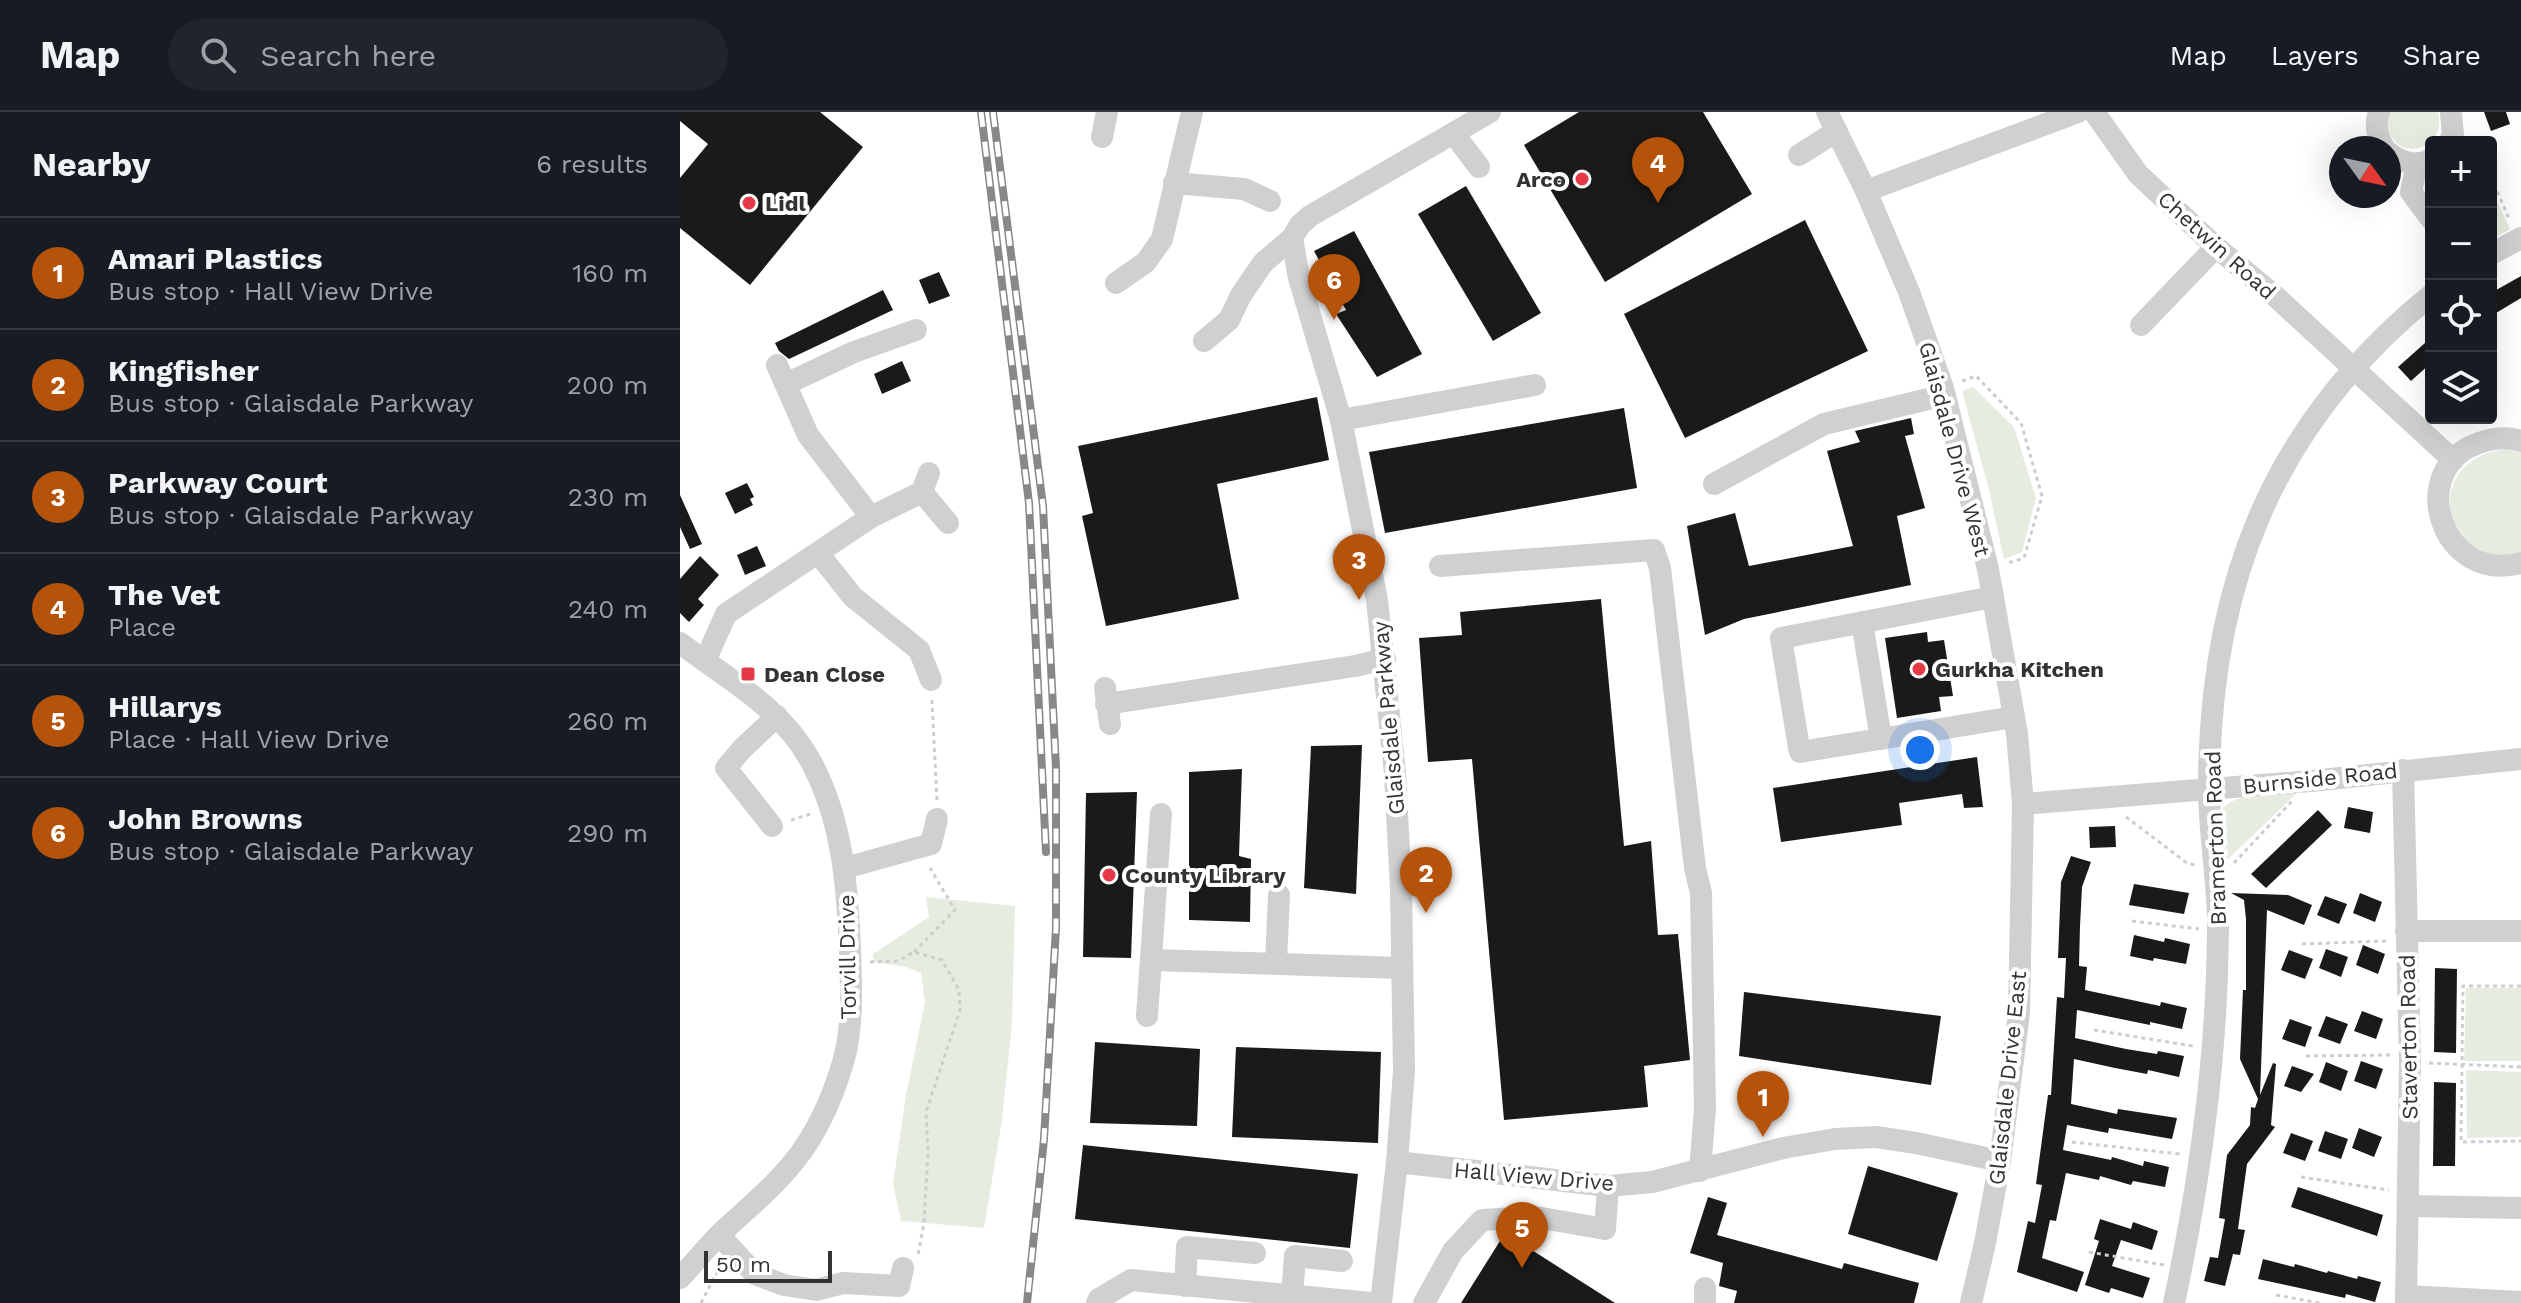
<!DOCTYPE html>
<html lang="en">
<head>
<meta charset="utf-8">
<style>
	:root { --surface:#171b24; --page:#20242c; --text:#f1f3f6; --muted:#9ea1a6; --line:#363941; --accent:#b45309 }
	body { margin:0; font-family:"Work Sans",sans-serif; background:var(--page); color:var(--text) }
	.controls { position:absolute; right:24px; top:24px; display:grid; overflow:hidden; border-radius:8px; box-shadow:0 8px 32px #0002 }
	.controls button { width:72px; height:72px; display:grid; place-items:center; padding:0; border:0; border-bottom:2px solid var(--line); background:var(--surface); color:var(--text); font:40px sans-serif }
	.compass { position:absolute; left:1649px; top:24px; width:72px; height:72px; border-radius:50%; background:var(--surface); box-shadow:0 8px 32px #0002; rotate:123deg }
	.scale { position:absolute; left:24px; bottom:20px; width:128px; box-sizing:border-box; padding-left:8px; border:4px solid #333; border-top:0; font-size:22px; line-height:28px; white-space:nowrap; color:#333; -webkit-text-stroke:6px #fff; paint-order:stroke }
	.you { position:absolute; left:1240px; top:638px; width:28px; height:28px; margin:-20px; border:6px solid #fff; border-radius:50%; background:#1a73e8; box-shadow:0 0 0 12px #1a73e833 }
	.badge { display:grid; place-items:center; width:52px; height:52px; border-radius:50%; background:var(--accent); color:#fff; font-size:26px; font-weight:700 }
	.pin { position:absolute; translate:-50% -66px; filter:drop-shadow(0 2px 4px #0008) }
	.pin::after { content:''; position:absolute; top:42px; width:28px; height:24px; background:inherit; clip-path:polygon(0 0,100% 0,50% 100%) }
	.list { margin:0; padding:0; list-style:none }
	h2 { display:flex; justify-content:space-between; align-items:center; height:104px; margin:0; padding:0 32px; font-size:34px }
	h2 small { font-size:26px; font-weight:400; color:var(--muted) }
	.list li { display:grid; grid-template-columns:52px 1fr auto; gap:24px; align-items:center; box-sizing:border-box; height:112px; padding:0 32px; border-top:2px solid var(--line) }
	.list b { display:block; font-size:30px; white-space:nowrap }
	.list p { margin:0; font-size:26px; white-space:nowrap; color:var(--muted) }
	.list em { font-size:26px; font-style:normal; color:var(--muted) }
	.icon { flex:none; width:44px; height:44px; fill:none; stroke:currentColor; stroke-width:2; stroke-linecap:round; stroke-linejoin:round }
	.map { position:relative; flex:none; width:1841px; height:1191px; overflow:hidden }
	header { display:flex; align-items:center; gap:48px; box-sizing:border-box; height:112px; padding:0 40px; background:var(--surface); border-bottom:2px solid var(--line) }
	header strong { font-size:38px }
	nav { display:flex; gap:44px; margin-inline-start:auto; font-size:28px }
	.search { width:560px; height:72px; background:var(--page); display:flex; align-items:center; gap:20px; box-sizing:border-box; padding:0 28px; border-radius:44px; color:var(--muted); font-size:30px }
	main { display:flex }
	aside { flex:1; background:var(--surface) }
	.map>svg:first-child { display:block }
</style>
</head>
<body>
<header>
<strong>Map</strong>
<div class="search"><svg class="icon" aria-label="search" viewBox="0 0 24 24"><circle cx="10" cy="10" r="6"/><path d="M15 15l6 6"/></svg>Search here</div>
<nav><a>Map</a><a>Layers</a><a>Share</a></nav>
</header>
<main>
<aside>
<h2>Nearby<small>6 results</small></h2>
<ul class="list">
<li><span class="badge">1</span><div><b>Amari Plastics</b><p>Bus stop · Hall View Drive</p></div><em>160 m</em></li>
<li><span class="badge">2</span><div><b>Kingfisher</b><p>Bus stop · Glaisdale Parkway</p></div><em>200 m</em></li>
<li><span class="badge">3</span><div><b>Parkway Court</b><p>Bus stop · Glaisdale Parkway</p></div><em>230 m</em></li>
<li><span class="badge">4</span><div><b>The Vet</b><p>Place</p></div><em>240 m</em></li>
<li><span class="badge">5</span><div><b>Hillarys</b><p>Place · Hall View Drive</p></div><em>260 m</em></li>
<li><span class="badge">6</span><div><b>John Browns</b><p>Bus stop · Glaisdale Parkway</p></div><em>290 m</em></li>
</ul>
</aside>
<div class="map">
<svg width="1841" height="1191" viewBox="0 0 1841 1191">
	<rect width="100%" height="100%" fill="#fff"/>
	<g fill="#e6ecdf">
		<path d="M 1707,0 L 1758,0 C 1769,40 1705,57 1707,0 Z"/>
		<path d="M 1811,76 L 1830,117 L 1811,128 Z"/>
		<path d="M 1293,275 L 1334,315 L 1356,386 L 1342,440 L 1324,447 L 1309,378 L 1282,279 Z"/>
		<path d="M 1828,337 L 1841,340 L 1841,442 C 1764,463 1735,346 1828,337 Z"/>
		<path d="M 1617,681 L 1543,752 C 1543,736 1538,716 1541,701 C 1546,680 1598,683 1617,681 Z"/>
		<path d="M 246,785 L 335,794 L 332,911 L 322,1008 L 304,1116 L 221,1109 L 213,1072 L 226,983 L 245,890 L 241,861 L 226,855 L 194,850 L 193,842 L 249,805 Z"/>
		<path d="M 1786,876 L 1841,876 L 1841,949 L 1784,949 Z"/>
		<path d="M 1786,958 L 1841,960 L 1841,1025 L 1787,1026 Z"/>
	</g>
	<g fill="#1a1a1a">
		<path d="M 0,0 L 140,0 L 183,35 L 70,173 L 0,116 L 0,66 L 28,32 L 0,9 Z"/>
		<path d="M 899,0 L 1023,0 L 1072,82 L 925,170 L 844,33 Z"/>
		<path d="M 1804,0 L 1826,0 L 1830,12 L 1811,19 Z"/>
		<path d="M 786,74 L 861,201 L 813,229 L 738,102 Z"/>
		<path d="M 1125,108 L 1188,239 L 1005,326 L 944,202 Z"/>
		<path d="M 674,119 L 742,242 L 697,265 L 656,202 L 666,198 L 634,139 Z"/>
		<path d="M 259,160 L 270,184 L 249,192 L 239,168 Z"/>
		<path d="M 1841,164 L 1841,186 L 1811,204 L 1811,181 Z"/>
		<path d="M 203,178 L 213,198 L 109,247 L 99,239 L 95,231 Z"/>
		<path d="M 1745,231 L 1751,237 L 1751,251 L 1731,269 L 1718,255 Z"/>
		<path d="M 222,249 L 231,269 L 202,282 L 194,262 Z"/>
		<path d="M 637,285 L 649,348 L 537,372 L 559,487 L 426,514 L 402,404 L 413,401 L 398,334 Z"/>
		<path d="M 944,296 L 957,376 L 705,421 L 689,340 Z"/>
		<path d="M 1231,306 L 1234,322 L 1225,324 L 1245,396 L 1217,404 L 1231,473 L 1064,507 L 1025,523 L 1007,414 L 1055,401 L 1069,454 L 1173,434 L 1147,339 L 1180,330 L 1175,319 Z"/>
		<path d="M 67,371 L 74,385 L 70,387 L 73,393 L 55,402 L 45,381 Z"/>
		<path d="M 0,383 L 22,432 L 10,437 L 0,415 Z"/>
		<path d="M 77,434 L 86,454 L 65,463 L 57,443 Z"/>
		<path d="M 20,444 L 39,463 L 18,487 L 24,493 L 9,510 L 0,501 L 0,467 Z"/>
		<path d="M 921,487 L 944,734 L 971,729 L 978,823 L 998,822 L 1010,948 L 964,954 L 968,995 L 824,1008 L 792,647 L 748,650 L 739,526 L 782,523 L 780,500 Z"/>
		<path d="M 1247,520 L 1248,530 L 1264,528 L 1273,584 L 1259,585 L 1261,599 L 1217,606 L 1205,526 Z"/>
		<path d="M 682,633 L 676,782 L 624,776 L 631,634 Z"/>
		<path d="M 1297,645 L 1303,695 L 1284,696 L 1282,682 L 1219,691 L 1222,713 L 1101,730 L 1093,676 Z"/>
		<path d="M 562,657 L 559,744 L 571,747 L 570,810 L 509,808 L 509,660 Z"/>
		<path d="M 457,680 L 451,846 L 403,845 L 406,681 Z"/>
		<path d="M 1668,695 L 1693,700 L 1690,721 L 1664,716 Z"/>
		<path d="M 1638,698 L 1652,713 L 1586,776 L 1571,762 Z"/>
		<path d="M 1435,714 L 1436,735 L 1410,736 L 1409,715 Z"/>
		<path d="M 1391,744 L 1411,750 L 1402,775 L 1400,814 L 1399,854 L 1407,855 L 1405,878 L 1480,894 L 1481,890 L 1507,896 L 1502,917 L 1470,910 L 1470,913 L 1397,898 L 1395,926 L 1446,937 L 1477,942 L 1478,939 L 1504,944 L 1499,965 L 1468,958 L 1467,962 L 1435,956 L 1394,947 L 1391,992 L 1437,1002 L 1438,997 L 1497,1006 L 1492,1027 L 1429,1016 L 1428,1021 L 1387,1013 L 1383,1038 L 1431,1048 L 1432,1045 L 1463,1054 L 1464,1049 L 1489,1055 L 1485,1075 L 1453,1069 L 1451,1073 L 1420,1064 L 1419,1068 L 1386,1061 L 1376,1109 L 1370,1108 L 1362,1146 L 1404,1160 L 1397,1180 L 1337,1160 L 1348,1109 L 1355,1111 L 1362,1073 L 1356,1072 L 1368,983 L 1371,983 L 1377,885 L 1384,886 L 1386,846 L 1378,846 L 1381,770 Z"/>
		<path d="M 1454,772 L 1509,781 L 1504,802 L 1449,793 Z"/>
		<path d="M 1551,781 L 1608,783 L 1632,793 L 1624,813 L 1587,798 L 1580,983 L 1593,951 L 1596,952 L 1591,1013 L 1595,1015 L 1567,1052 L 1558,1117 L 1565,1118 L 1560,1143 L 1553,1142 L 1545,1174 L 1524,1169 L 1530,1145 L 1538,1146 L 1545,1107 L 1539,1106 L 1547,1043 L 1570,1013 L 1571,995 L 1575,996 L 1578,987 L 1560,947 L 1563,878 L 1566,878 L 1566,807 L 1564,788 Z"/>
		<path d="M 1680,781 L 1702,790 L 1695,810 L 1673,801 Z"/>
		<path d="M 1645,784 L 1667,792 L 1659,812 L 1637,803 Z"/>
		<path d="M 1454,823 L 1484,830 L 1485,826 L 1510,832 L 1506,852 L 1474,846 L 1473,849 L 1450,844 Z"/>
		<path d="M 1683,833 L 1705,842 L 1698,862 L 1676,853 Z"/>
		<path d="M 1646,837 L 1668,845 L 1661,865 L 1639,856 Z"/>
		<path d="M 1609,838 L 1633,847 L 1625,867 L 1601,858 Z"/>
		<path d="M 1755,856 L 1777,857 L 1776,941 L 1754,940 Z"/>
		<path d="M 1064,880 L 1261,904 L 1251,973 L 1059,944 Z"/>
		<path d="M 1682,899 L 1703,907 L 1696,927 L 1674,919 Z"/>
		<path d="M 1646,904 L 1668,912 L 1660,932 L 1638,924 Z"/>
		<path d="M 1610,907 L 1632,915 L 1625,935 L 1602,927 Z"/>
		<path d="M 415,930 L 520,937 L 517,1014 L 410,1011 Z"/>
		<path d="M 556,935 L 701,940 L 698,1031 L 552,1025 Z"/>
		<path d="M 1681,949 L 1703,957 L 1696,977 L 1674,969 Z"/>
		<path d="M 1646,950 L 1668,959 L 1661,979 L 1639,970 Z"/>
		<path d="M 1612,954 L 1634,962 L 1621,980 L 1604,974 Z"/>
		<path d="M 1754,970 L 1776,971 L 1775,1054 L 1753,1054 Z"/>
		<path d="M 1679,1016 L 1702,1025 L 1694,1045 L 1672,1036 Z"/>
		<path d="M 1645,1019 L 1668,1027 L 1661,1047 L 1638,1039 Z"/>
		<path d="M 1611,1021 L 1633,1029 L 1625,1049 L 1603,1041 Z"/>
		<path d="M 403,1033 L 678,1062 L 670,1136 L 395,1107 Z"/>
		<path d="M 1188,1054 L 1278,1081 L 1257,1149 L 1168,1122 Z"/>
		<path d="M 1618,1075 L 1703,1103 L 1697,1124 L 1611,1095 Z"/>
		<path d="M 1028,1085 L 1047,1091 L 1037,1123 L 1162,1157 L 1164,1151 L 1239,1171 L 1234,1191 L 1054,1191 L 1057,1179 L 1039,1174 L 1043,1151 L 1010,1141 Z"/>
		<path d="M 1420,1107 L 1451,1117 L 1453,1110 L 1478,1119 L 1472,1138 L 1441,1128 L 1432,1154 L 1470,1166 L 1463,1186 L 1431,1176 L 1429,1181 L 1405,1173 L 1419,1129 L 1414,1127 Z"/>
		<path d="M 825,1121 L 935,1191 L 781,1191 Z"/>
		<path d="M 1583,1147 L 1614,1155 L 1615,1152 L 1647,1161 L 1648,1159 L 1677,1167 L 1678,1164 L 1701,1170 L 1695,1190 L 1666,1182 L 1665,1186 L 1578,1167 Z"/>
	</g>
	<g fill="none" stroke-linecap="round" stroke-linejoin="round">
		<g stroke="#cdcdcd" stroke-width="3" stroke-dasharray="4 4" stroke-linecap="butt">
			<path d="M 1811,65 L 1830,109"/>
			<path d="M 1282,269 L 1296,264 L 1341,311 L 1362,384 L 1344,446 L 1325,452"/>
			<path d="M 252,588 L 257,688"/>
			<path d="M 1446,705 L 1507,751 L 1515,753"/>
			<path d="M 111,708 L 134,701"/>
			<path d="M 1554,751 L 1612,689"/>
			<path d="M 1452,809 L 1519,817"/>
			<path d="M 1622,832 L 1706,829"/>
			<path d="M 234,840 L 275,798 L 250,756"/>
			<path d="M 190,850 L 218,849 L 234,840 L 262,848 L 279,878 L 280,898 L 246,1000 L 248,1040 L 244,1111 L 238,1143"/>
			<path d="M 1841,874 L 1783,874 L 1781,1030 L 1841,1029"/>
			<path d="M 1414,918 L 1513,934"/>
			<path d="M 1626,944 L 1711,943"/>
			<path d="M 1749,951 L 1841,955"/>
			<path d="M 1392,1030 L 1500,1042"/>
			<path d="M 1621,1065 L 1709,1078"/>
			<path d="M 1409,1140 L 1484,1153"/>
			<path d="M 1596,1183 L 1640,1191"/>
			<path d="M 21,1191 L 41,1153"/>
		</g>
		<g stroke="#d0d0d0" stroke-width="22">
			<path d="M 1147,0 L 1186,79 L 1229,180 L 1263,276 L 1308,457 L 1337,622 L 1343,692 L 1339,901 L 1320,1049 L 1305,1131 L 1291,1191"/>
			<path d="M 1414,0 L 1458,62 L 1536,135 L 1595,184 L 1773,348"/>
			<path d="M 1699,0 C 1694,14 1698,24 1704,36"/>
			<path d="M 774,22 L 799,55"/>
			<path d="M 422,25 L 427,0"/>
			<path d="M 1769,30 L 1773,24 L 1771,0"/>
			<path d="M 1709,41 C 1722,51 1735,55 1750,48"/>
			<path d="M 1119,43 L 1157,19"/>
			<path d="M 1737,52 L 1731,80 L 1751,107"/>
			<path d="M 494,71 L 564,77 L 590,89"/>
			<path d="M 1186,79 L 1398,0"/>
			<path d="M 1811,142 L 1841,126"/>
			<path d="M 436,171 L 466,150 L 482,127 L 512,0"/>
			<path d="M 1461,213 L 1536,135"/>
			<path d="M 524,229 L 549,208 L 561,183 L 583,151 L 612,126"/>
			<path d="M 106,272 L 174,240 L 236,218"/>
			<path d="M 661,308 L 855,273"/>
			<path d="M 1841,329 C 1827,324 1813,326 1799,331 C 1725,356 1760,473 1841,451"/>
			<path d="M 1034,372 L 1144,312 L 1265,283"/>
			<path d="M 242,380 L 268,411"/>
			<path d="M 191,405 L 242,380 L 249,361"/>
			<path d="M 138,441 L 173,485 L 239,538 L 251,568"/>
			<path d="M 663,443 L 687,438"/>
			<path d="M 760,454 L 974,438 L 980,456 L 1015,756 L 1021,781 L 1025,996 L 1020,1059"/>
			<path d="M 1313,485 L 1101,526 L 1119,636 L 1120,640 L 1334,605"/>
			<path d="M 1182,510 L 1201,627"/>
			<path d="M 0,531 C 46,566 101,595 130,648 C 162,706 167,770 170,836 C 171,870 173,905 166,939 C 157,974 143,1009 122,1039 C 100,1070 69,1095 41,1121 C 27,1135 14,1151 0,1166"/>
			<path d="M 25,549 L 46,502 L 191,405 L 128,323 L 97,253"/>
			<path d="M 425,576 L 430,612"/>
			<path d="M 426,592 L 675,554 L 705,547"/>
			<path d="M 1723,658 L 1730,950 L 1726,1191"/>
			<path d="M 1343,692 L 1631,669 L 1841,647"/>
			<path d="M 92,714 L 46,656 L 62,637 L 97,604"/>
			<path d="M 165,756 L 251,732 L 257,707"/>
			<path d="M 1726,819 L 1841,819"/>
			<path d="M 472,848 L 722,856"/>
			<path d="M 596,851 L 599,783"/>
			<path d="M 467,904 L 481,702"/>
			<path d="M 717,1050 L 928,1074 L 972,1070 L 1103,1036 L 1155,1027 L 1196,1025 L 1236,1031 L 1320,1049"/>
			<path d="M 1729,1094 L 1841,1096"/>
			<path d="M 39,1123 L 75,1162 L 104,1173 L 136,1178 L 163,1171 L 219,1174 L 223,1156"/>
			<path d="M 505,1174 L 507,1135 L 575,1141"/>
			<path d="M 1025,1176 L 1025,1191"/>
			<path d="M 612,1184 L 615,1144 L 662,1149"/>
			<path d="M 1726,1184 L 1841,1190"/>
			<path d="M 417,1191 L 419,1187 L 451,1168 L 691,1191"/>
			<path d="M 701,1191 L 717,1050 L 724,959 L 721,778 L 715,662 L 697,488 L 661,308 L 619,166 L 612,126 L 620,113 L 630,104 L 810,0"/>
			<path d="M 744,1191 L 773,1139 L 802,1108 L 856,1105 L 925,1117 L 928,1074"/>
			<path d="M 1494,1191 C 1520,1069 1537,945 1538,820 C 1539,772 1529,724 1529,676 C 1529,474 1592,312 1751,183"/>
		</g>
		<g stroke="#888" stroke-width="8">
			<g id="rail">
				<path d="M 301,0 L 349,391 L 366,740"/>
				<path d="M 313,0 L 363,394 L 376,656 L 376,816 L 364,1027 L 347,1191"/>
			</g>
		</g>
		<use href="#rail" stroke="#fff" stroke-width="5" stroke-dasharray="15" stroke-linecap="butt"/>
	</g>
	<g fill="#e63946" stroke="#fff" stroke-width="3">
		<circle cx="902" cy="67" r="8"/>
		<circle cx="69" cy="91" r="8"/>
		<circle cx="1239" cy="557" r="8"/>
		<rect x="60" y="554" width="16" height="16" rx="4"/>
		<circle cx="429" cy="763" r="8"/>
	</g>
	<g text-anchor="middle" stroke-width="8" stroke-linejoin="round" paint-order="stroke">
		<g font-size="22" font-weight="bold" fill="#333" stroke="#fff" text-anchor="start">
			<text x="886" y="75" text-anchor="end">Arco</text>
			<text x="85" y="99">Lidl</text>
			<text x="1255" y="565">Gurkha Kitchen</text>
			<text x="84" y="570">Dean Close</text>
			<text x="445" y="771">County Library</text>
		</g>
		<g font-size="22" fill="#333" stroke="#fff">
			<text transform="translate(1537 133) rotate(42)" y="8">Chetwin Road</text>
			<text transform="translate(1275 337) rotate(75)" y="8">Glaisdale Drive West</text>
			<text transform="translate(708 606) rotate(-95)" y="8">Glaisdale Parkway</text>
			<text transform="translate(1640 666) rotate(-6)" y="8">Burnside Road</text>
			<text transform="translate(1535 726) rotate(-92)" y="8">Bramerton Road</text>
			<text transform="translate(167 845) rotate(-91)" y="8">Torvill Drive</text>
			<text transform="translate(1728 925) rotate(-91)" y="8">Staverton Road</text>
			<text transform="translate(1327 966) rotate(-84)" y="8">Glaisdale Drive East</text>
			<text transform="translate(854 1064) rotate(5)" y="8">Hall View Drive</text>
		</g>
	</g>
</svg>
<div class="controls">
<button>+</button>
<button>−</button>
<button><svg class="icon" aria-label="locate" viewBox="0 0 24 24"><circle cx="12" cy="12" r="6"/><path d="M12 2v4M12 18v4M2 12h4M18 12h4"/></svg></button>
<button><svg class="icon" aria-label="layers" viewBox="0 0 24 24"><path d="M12 4l9 5-9 5-9-5zM3 14l9 5 9-5"/></svg></button>
</div>
<svg class="compass" viewBox="-18 -18 36 36"><path d="M0-13l5 13h-10z" fill="#e53935"/><path d="M0 13l5-13h-10z" fill="#9ea1a6"/></svg>
<div class="scale">50 m</div>
<div class="you"></div>
<div class="pin badge" style="left:1083px;top:1025px">1</div>
<div class="pin badge" style="left:746px;top:801px">2</div>
<div class="pin badge" style="left:679px;top:488px">3</div>
<div class="pin badge" style="left:978px;top:91px">4</div>
<div class="pin badge" style="left:842px;top:1156px">5</div>
<div class="pin badge" style="left:654px;top:208px">6</div>
</div>
</main>
</body>
</html>
